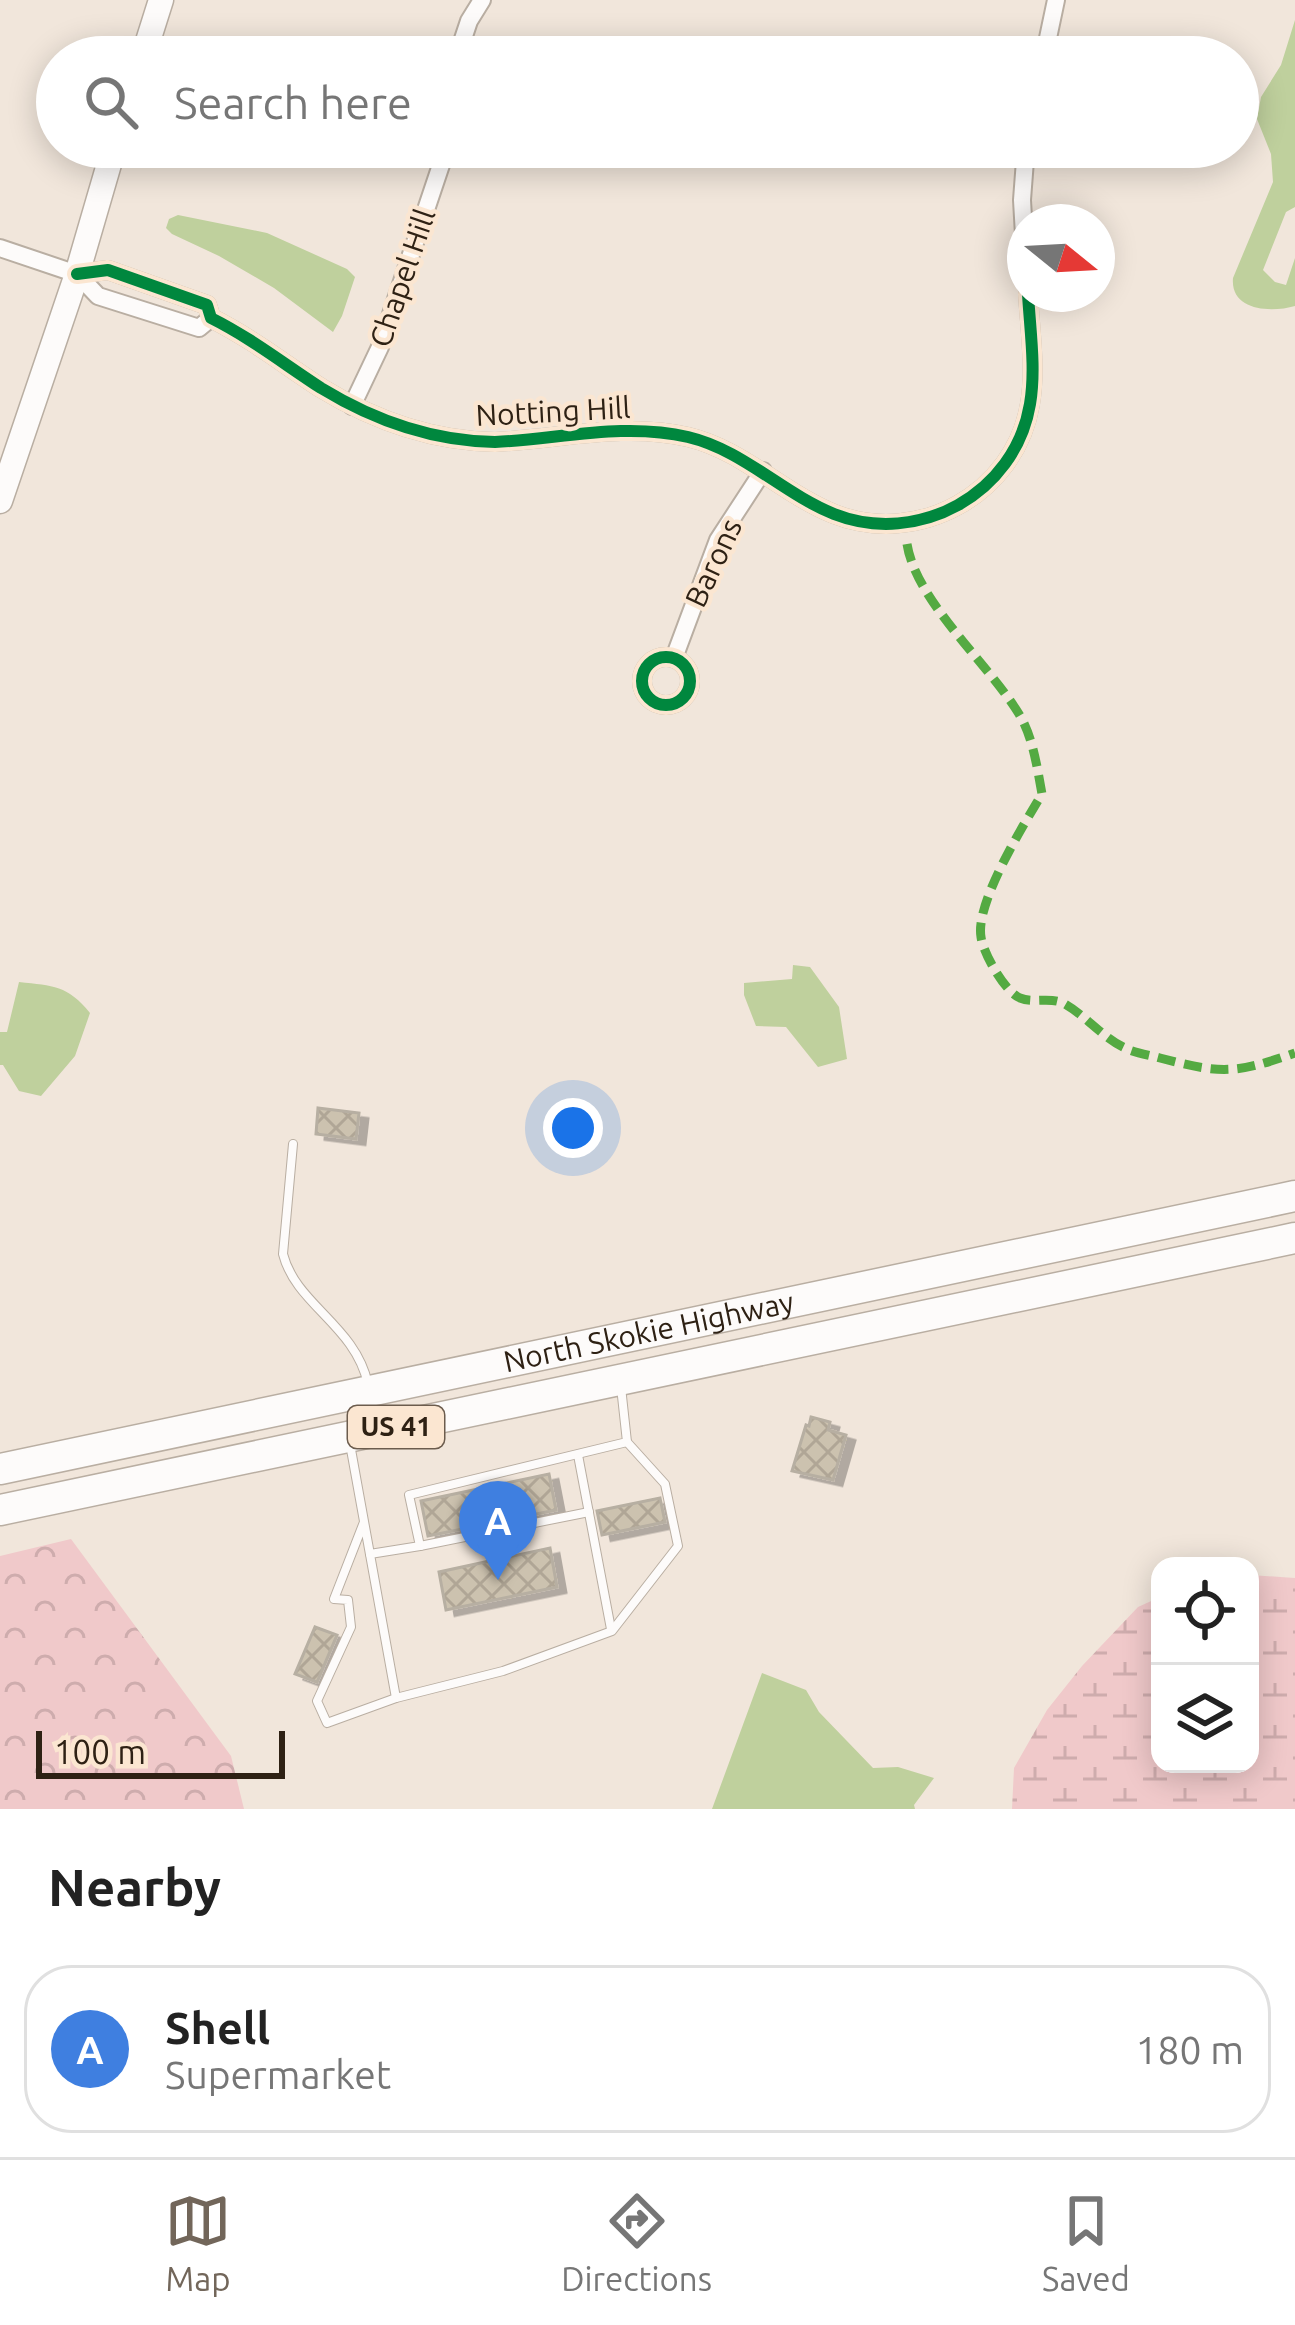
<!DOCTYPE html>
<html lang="en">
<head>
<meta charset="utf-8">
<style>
	:root { --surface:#fff; --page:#f2f2f2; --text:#222; --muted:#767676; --line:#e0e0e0; --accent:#72665a }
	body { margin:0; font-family:Ubuntu,sans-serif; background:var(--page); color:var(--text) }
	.controls { position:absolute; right:36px; bottom:36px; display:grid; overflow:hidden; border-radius:24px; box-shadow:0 6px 30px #0003 }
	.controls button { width:108px; height:108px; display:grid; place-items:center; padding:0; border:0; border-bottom:3px solid var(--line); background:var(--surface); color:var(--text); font:60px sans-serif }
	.compass { position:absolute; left:1007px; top:204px; width:108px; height:108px; border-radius:50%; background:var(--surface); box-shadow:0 6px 30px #0003; rotate:108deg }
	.scale { position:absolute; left:36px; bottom:30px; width:249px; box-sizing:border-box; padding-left:12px; border:6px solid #2e2114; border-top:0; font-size:33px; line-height:42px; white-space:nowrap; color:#2e2114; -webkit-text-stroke:9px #fbe6d1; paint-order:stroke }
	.you { position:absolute; left:573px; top:1128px; width:42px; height:42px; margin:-30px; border:9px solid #fff; border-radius:50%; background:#1a73e8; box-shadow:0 0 0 18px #1a73e833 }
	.badge { display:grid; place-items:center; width:78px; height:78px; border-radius:50%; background:var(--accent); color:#fff; font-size:39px; font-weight:700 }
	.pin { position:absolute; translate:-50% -99px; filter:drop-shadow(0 3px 6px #0008) }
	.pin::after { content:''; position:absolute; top:63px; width:42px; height:36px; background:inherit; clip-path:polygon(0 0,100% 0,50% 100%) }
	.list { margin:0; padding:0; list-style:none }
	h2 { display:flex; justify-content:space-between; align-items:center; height:156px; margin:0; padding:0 48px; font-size:51px }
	h2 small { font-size:39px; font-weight:400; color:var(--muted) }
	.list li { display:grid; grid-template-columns:78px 1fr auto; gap:36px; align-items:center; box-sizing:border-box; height:168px; margin:0 24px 24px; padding:0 24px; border:3px solid var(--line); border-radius:48px }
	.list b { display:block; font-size:45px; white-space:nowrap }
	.list p { margin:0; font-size:39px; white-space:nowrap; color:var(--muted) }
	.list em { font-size:39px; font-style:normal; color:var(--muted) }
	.icon { flex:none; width:66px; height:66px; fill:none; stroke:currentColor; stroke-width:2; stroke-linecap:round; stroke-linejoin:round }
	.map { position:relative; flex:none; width:1295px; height:1809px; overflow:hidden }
	.search { position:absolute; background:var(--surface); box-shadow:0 6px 30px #0003; left:36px; right:36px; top:36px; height:132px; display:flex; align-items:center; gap:30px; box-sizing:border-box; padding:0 42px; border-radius:66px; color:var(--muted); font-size:45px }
	.sheet { height:348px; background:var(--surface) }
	nav { display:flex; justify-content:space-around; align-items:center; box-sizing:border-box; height:168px; border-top:3px solid var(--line); background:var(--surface); font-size:33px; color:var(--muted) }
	nav a { display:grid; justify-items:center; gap:6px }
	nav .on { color:var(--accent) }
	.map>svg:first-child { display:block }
</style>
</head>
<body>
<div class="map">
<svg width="1295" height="1809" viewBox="0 0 1295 1809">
	<defs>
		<pattern id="forest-crowns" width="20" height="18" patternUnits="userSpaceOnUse" patternTransform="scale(3)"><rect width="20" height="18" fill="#f0c9ca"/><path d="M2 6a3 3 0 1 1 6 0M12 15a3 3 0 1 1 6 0" fill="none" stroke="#ceacad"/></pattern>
		<pattern id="wetland-marsh" width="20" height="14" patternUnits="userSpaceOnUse" patternTransform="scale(3)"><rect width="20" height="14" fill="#f0c9ca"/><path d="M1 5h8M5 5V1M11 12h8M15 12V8" fill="none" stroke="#ceacad"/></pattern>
		<pattern id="building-cross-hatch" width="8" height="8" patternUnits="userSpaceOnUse" patternTransform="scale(3)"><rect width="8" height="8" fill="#ccc2af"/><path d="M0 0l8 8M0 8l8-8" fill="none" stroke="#b0a696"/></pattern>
		<filter id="shadow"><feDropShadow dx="9" dy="5.5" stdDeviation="0" flood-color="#0004"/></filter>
	</defs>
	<rect width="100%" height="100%" fill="#f1e6db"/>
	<path fill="url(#forest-crowns)" d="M 71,1539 L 231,1756 L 244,1809 L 0,1809 L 0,1556 Z"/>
	<path fill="url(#wetland-marsh)" d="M 1250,1575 L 1295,1578 L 1295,1809 L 1012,1809 L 1014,1768 L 1047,1710 L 1082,1666 L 1138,1607 L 1160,1597 L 1160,1764 L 1250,1764 Z"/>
	<g fill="#bfd09d">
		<path d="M 1295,20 L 1295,207 L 1286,212 L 1263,270 L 1275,282 L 1286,285 L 1295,258 L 1295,306 C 1271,313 1230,311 1233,278 L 1273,182 L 1271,154 L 1257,119 L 1261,97 L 1281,65 Z"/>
		<path d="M 178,215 L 267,233 L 347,269 L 355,277 L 342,316 L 333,332 L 274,288 L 219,256 L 172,234 L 166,228 L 169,219 Z"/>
		<path d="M 793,965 L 810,967 L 839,1007 L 847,1059 L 818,1067 L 786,1027 L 756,1026 L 744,995 L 744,983 L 792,979 Z"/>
		<path d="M 19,982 C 54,986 67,985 90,1013 L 75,1056 L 41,1096 L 19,1091 L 3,1065 L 0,1065 L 0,1032 L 7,1032 Z"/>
		<path d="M 762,1673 L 806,1690 L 819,1712 L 873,1768 L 898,1767 L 934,1778 L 914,1805 L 915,1809 L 712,1809 Z"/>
	</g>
	<g fill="url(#building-cross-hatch)" stroke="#b7afa2" stroke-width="3" filter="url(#shadow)">
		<path d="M 318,1108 L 359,1113 L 356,1139 L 316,1134 Z"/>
		<path d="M 811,1417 L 830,1422 L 828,1430 L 846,1435 L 833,1480 L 792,1471 L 806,1425 L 809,1426 Z"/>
		<path d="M 549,1474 L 556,1510 L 428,1536 L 421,1501 Z"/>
		<path d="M 660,1498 L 665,1522 L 602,1535 L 597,1511 Z"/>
		<path d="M 550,1548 L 557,1587 L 446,1610 L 439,1572 Z"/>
		<path d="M 315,1627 L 337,1635 L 317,1682 L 295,1674 Z"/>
	</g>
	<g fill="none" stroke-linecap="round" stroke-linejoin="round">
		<g stroke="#b9aea2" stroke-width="10">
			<g id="lane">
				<path d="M 293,1144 L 283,1254 C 296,1305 355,1325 368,1384"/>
				<path d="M 350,1444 L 396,1698 L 327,1723 L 317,1701 L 351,1627 L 348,1600 L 334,1599 L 364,1522"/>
				<path d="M 578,1455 L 611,1629"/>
				<path d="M 420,1546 L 589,1512"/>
				<path d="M 370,1554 L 420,1546 L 409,1495 L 627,1442 L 621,1387"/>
				<path d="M 396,1698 L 503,1671 L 612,1631 L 678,1546 L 665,1484 L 627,1442"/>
			</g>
		</g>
		<g stroke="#b9aea2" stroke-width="20">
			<g id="street">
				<path d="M 457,57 L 469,21 L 482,0"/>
				<path d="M 1044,57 L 1056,0"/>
				<path d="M 0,248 L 77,274 L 98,296 L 199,328 L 211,318"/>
				<path d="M 1025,253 L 1022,200 L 1026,147"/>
				<path d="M 77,274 L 108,270 L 207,305 L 211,318 C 251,338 284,364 321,388 C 375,421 431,441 495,442 C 559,439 624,422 688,437 C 743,450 782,493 834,514 C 918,547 1015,494 1030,404 C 1036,369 1030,330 1028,294"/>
				<path d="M 352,406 L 380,347 L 447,147"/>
				<circle cx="666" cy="681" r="24"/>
				<path d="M 674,658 L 718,540 L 763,471"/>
			</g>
		</g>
		<g stroke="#b9aea2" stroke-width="27">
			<g id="secondary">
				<path d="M 143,57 L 161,0"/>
				<path d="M 0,501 L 77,274 L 114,147"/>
			</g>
		</g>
		<g stroke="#b9aea2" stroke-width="33">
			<g id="highway">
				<path id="s1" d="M 0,1469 L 1295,1196"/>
				<path d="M 0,1510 L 1295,1238"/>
			</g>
		</g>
		<use href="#lane" stroke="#fdfbfa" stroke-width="8"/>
		<use href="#street" stroke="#fdfbfa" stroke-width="16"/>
		<use href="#secondary" stroke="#fdfbfa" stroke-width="24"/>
		<use href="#highway" stroke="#fdfbfa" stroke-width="30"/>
		<path stroke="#54aa42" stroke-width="9" stroke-dasharray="18 9" stroke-linecap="butt" d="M 907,544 C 916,601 987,662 1019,714 C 1033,737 1037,767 1042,794 C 1024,824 975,903 981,937 C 983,953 1005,992 1020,998 C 1035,1004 1050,996 1065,1004 C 1086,1016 1103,1038 1125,1048 C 1135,1053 1149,1055 1160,1058 C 1221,1074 1235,1074 1295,1053"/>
		<g stroke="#fbe6d1" stroke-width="20">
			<g id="cycleway">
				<path d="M 77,274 L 108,270 L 207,305 L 211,318 C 251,338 284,364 321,388 C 375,421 431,441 495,442 C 559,439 624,422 688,437 C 743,450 782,493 834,514 C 918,547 1015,494 1030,404 C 1036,369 1030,330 1028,294"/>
				<circle cx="666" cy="681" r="24"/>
			</g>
		</g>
		<use href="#cycleway" stroke="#00873e" stroke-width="12"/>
	</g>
	<g text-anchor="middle" stroke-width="9" stroke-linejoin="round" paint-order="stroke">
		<rect fill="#fbe6d1" stroke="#6c5c4d" stroke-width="3" x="348" y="1406" width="96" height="42" rx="9"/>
		<g font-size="27" font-weight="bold" fill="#2e2114">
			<text x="396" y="1436">US 41</text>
		</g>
		<g font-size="30" fill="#2e2114" stroke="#fbe6d1">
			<text transform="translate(403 278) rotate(-71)" y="10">Chapel Hill</text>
			<text transform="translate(553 412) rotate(-3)" y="10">Notting Hill</text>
			<text transform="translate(714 563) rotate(-65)" y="10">Barons</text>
			<text dy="10" stroke="none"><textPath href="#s1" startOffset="663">North Skokie Highway</textPath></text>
		</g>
	</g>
</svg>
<div class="controls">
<button><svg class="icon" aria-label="locate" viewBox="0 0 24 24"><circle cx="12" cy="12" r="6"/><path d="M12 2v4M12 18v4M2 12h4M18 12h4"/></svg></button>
<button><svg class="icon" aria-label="layers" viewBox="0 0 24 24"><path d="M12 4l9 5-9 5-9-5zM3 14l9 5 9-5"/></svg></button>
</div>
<svg class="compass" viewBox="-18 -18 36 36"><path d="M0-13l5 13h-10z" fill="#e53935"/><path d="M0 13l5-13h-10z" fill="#767676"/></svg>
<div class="scale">100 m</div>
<div class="you"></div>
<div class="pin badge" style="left:498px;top:1580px;background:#3f7fe0">A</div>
<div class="search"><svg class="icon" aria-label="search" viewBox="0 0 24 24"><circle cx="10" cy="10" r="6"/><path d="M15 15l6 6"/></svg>Search here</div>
</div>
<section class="sheet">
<h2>Nearby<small></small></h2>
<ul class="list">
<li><span class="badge" style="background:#3f7fe0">A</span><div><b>Shell</b><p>Supermarket</p></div><em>180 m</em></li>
</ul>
</section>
<nav>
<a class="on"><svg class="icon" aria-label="map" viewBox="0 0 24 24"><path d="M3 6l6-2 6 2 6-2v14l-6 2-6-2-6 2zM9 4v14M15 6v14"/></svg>Map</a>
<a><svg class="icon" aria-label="directions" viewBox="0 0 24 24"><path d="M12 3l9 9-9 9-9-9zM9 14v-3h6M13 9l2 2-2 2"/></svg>Directions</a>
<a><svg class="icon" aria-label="saved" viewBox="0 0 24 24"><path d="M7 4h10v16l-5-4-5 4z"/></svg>Saved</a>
</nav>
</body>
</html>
